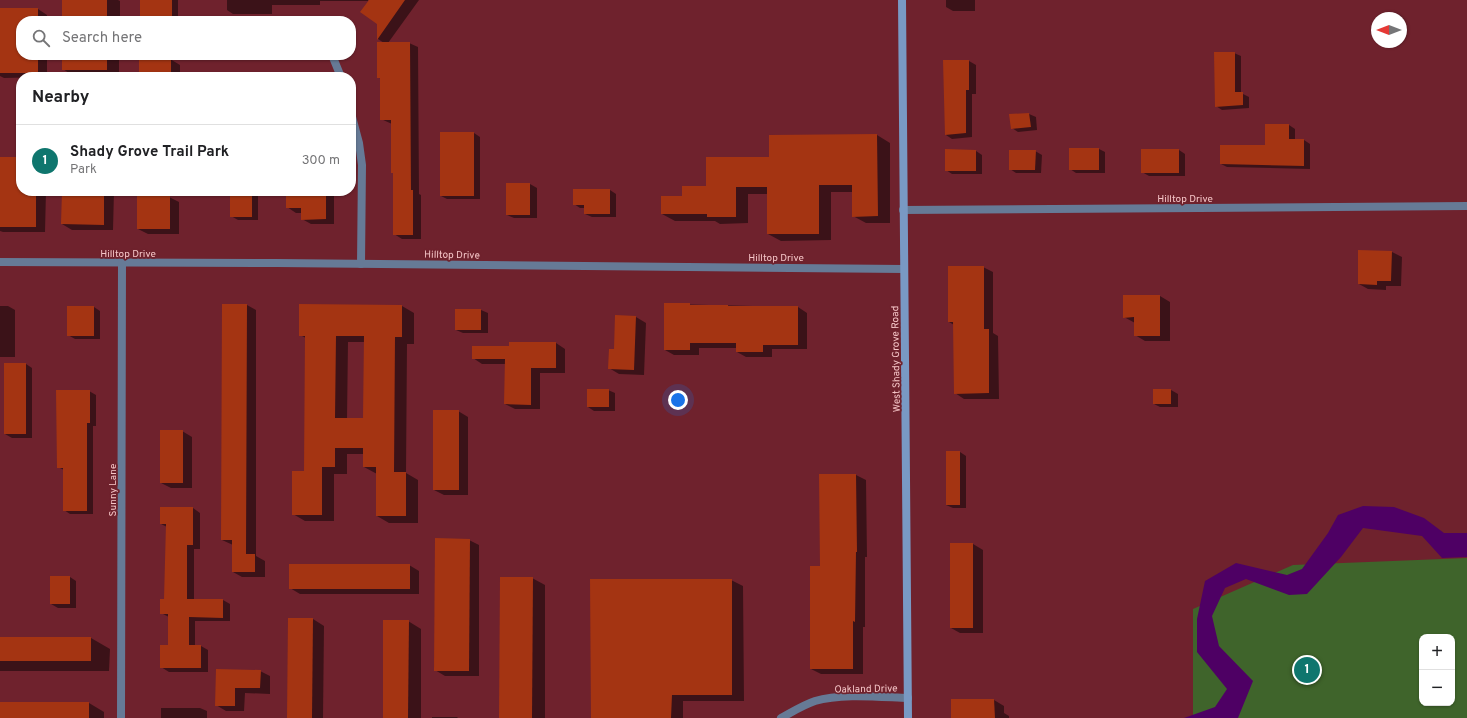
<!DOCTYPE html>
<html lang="en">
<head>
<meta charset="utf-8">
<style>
	:root { --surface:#fff; --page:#f6f6f6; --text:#202124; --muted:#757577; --line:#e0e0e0; --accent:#0f766e }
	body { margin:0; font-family:Overpass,sans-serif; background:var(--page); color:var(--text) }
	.controls { position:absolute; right:12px; bottom:12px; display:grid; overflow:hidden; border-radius:8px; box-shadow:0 1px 3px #0004 }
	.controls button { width:36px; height:36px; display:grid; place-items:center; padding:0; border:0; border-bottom:1px solid var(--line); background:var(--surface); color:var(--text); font:20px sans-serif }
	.compass { position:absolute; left:1371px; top:12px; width:36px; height:36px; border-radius:50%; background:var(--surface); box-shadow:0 1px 3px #0004; rotate:270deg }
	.you { position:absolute; left:678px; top:400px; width:14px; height:14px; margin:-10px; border:3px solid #fff; border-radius:50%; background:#1a73e8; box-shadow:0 0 0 6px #1a73e833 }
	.badge { display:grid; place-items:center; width:26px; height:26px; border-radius:50%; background:var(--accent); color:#fff; font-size:13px; font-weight:700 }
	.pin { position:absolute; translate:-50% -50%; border:2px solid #fff; box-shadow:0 1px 4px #0006 }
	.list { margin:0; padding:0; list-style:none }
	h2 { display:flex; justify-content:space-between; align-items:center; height:52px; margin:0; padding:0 16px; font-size:17px }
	h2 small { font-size:13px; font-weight:400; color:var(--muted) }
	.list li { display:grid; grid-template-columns:26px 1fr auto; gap:12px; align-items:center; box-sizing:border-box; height:72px; padding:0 16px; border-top:1px solid var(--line) }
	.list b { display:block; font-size:15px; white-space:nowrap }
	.list p { margin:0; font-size:13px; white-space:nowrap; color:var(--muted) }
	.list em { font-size:13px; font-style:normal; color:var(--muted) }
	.icon { flex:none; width:22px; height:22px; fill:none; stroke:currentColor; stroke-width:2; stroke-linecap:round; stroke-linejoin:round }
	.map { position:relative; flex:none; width:1467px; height:718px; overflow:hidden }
	.search { position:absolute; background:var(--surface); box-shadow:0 1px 3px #0004; left:16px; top:16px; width:340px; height:44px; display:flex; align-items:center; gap:10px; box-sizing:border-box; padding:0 14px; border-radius:16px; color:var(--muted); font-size:15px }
	.panel { position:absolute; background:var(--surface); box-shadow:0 1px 3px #0004; left:16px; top:72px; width:340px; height:124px; border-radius:16px }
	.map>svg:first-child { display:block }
</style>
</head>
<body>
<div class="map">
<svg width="1467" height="718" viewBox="0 0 1467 718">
	<rect width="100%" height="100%" fill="#6f222d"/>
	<path fill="#3f642b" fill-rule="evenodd" d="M 1467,558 L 1467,718 L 1193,718 L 1193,609 L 1293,565 ZM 1422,637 L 1452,637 L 1452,703 L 1422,703 Z"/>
	<path fill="#4e0064" d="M 1363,506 L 1394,507 L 1424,518 L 1444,533 L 1467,533 L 1467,557 L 1442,558 L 1422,536 L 1363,528 L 1341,557 L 1307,594 L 1289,595 L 1246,579 L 1225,588 L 1212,616 L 1219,646 L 1253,681 L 1238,718 L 1184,718 L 1215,707 L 1227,689 L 1197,652 L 1197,619 L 1205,581 L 1236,563 L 1287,575 L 1302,569 L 1328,533 L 1338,515 Z"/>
	<g fill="#0007" fill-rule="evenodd">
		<path d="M 63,0 L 118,0 L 120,1 L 120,21 L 63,21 Z"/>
		<path d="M 141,0 L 178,0 L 178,21 L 145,21 L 141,18 Z"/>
		<path d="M 227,0 L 368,0 L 368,1 L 320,1 L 320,5 L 272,5 L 272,14 L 233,14 L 227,10 Z"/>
		<path d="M 370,0 L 419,0 L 388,43 L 409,43 L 418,47 L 419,194 L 421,195 L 421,239 L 402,239 L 394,234 L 394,174 L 392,124 L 381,119 L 381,79 L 378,77 L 384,43 L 378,39 L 378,24 Z"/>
		<path d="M 946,0 L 975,0 L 975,11 L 953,11 L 946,7 Z"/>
		<path d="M 0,9 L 38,9 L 47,15 L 47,21 L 21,21 L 21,55 L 47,55 L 47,77 L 4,78 L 0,76 Z"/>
		<path d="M 1234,53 L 1241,56 L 1241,93 L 1249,97 L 1249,108 L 1222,110 L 1216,106 Z"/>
		<path d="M 63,55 L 119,55 L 119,77 L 75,77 L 63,69 Z"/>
		<path d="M 170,59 L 180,65 L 180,77 L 140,77 Z"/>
		<path d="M 944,61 L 969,61 L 976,65 L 976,94 L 972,94 L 972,137 L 952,139 L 946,135 Z"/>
		<path d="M 1029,114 L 1036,117 L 1037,130 L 1018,132 L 1012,128 L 1011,115 Z"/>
		<path d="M 1289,125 L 1295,129 L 1295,140 L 1304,140 L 1310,144 L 1310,169 L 1227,167 L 1221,164 L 1266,146 Z"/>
		<path d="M 441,133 L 474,133 L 480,137 L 480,199 L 447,199 L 441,196 Z"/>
		<path d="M 877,135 L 890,143 L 890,223 L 866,223 L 853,216 L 853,192 L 831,192 L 831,240 L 781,241 L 768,234 L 768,194 L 748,194 L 748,223 L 720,224 L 715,221 L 675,221 L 662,214 L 683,197 L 770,158 Z"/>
		<path d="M 1099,149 L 1105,152 L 1105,173 L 1076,173 L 1070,169 Z"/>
		<path d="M 1142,150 L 1179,150 L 1185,154 L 1185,176 L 1149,176 L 1142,172 Z"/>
		<path d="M 976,151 L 982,155 L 982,174 L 952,174 L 946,170 Z"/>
		<path d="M 1035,151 L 1042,155 L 1041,173 L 1016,173 L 1010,169 Z"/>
		<path d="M 0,158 L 21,158 L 21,191 L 46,191 L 45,232 L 3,232 L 0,231 Z"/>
		<path d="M 507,184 L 530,184 L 537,188 L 537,218 L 514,218 L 507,215 Z"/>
		<path d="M 610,190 L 616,194 L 616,217 L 592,217 L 585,214 L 585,208 L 580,208 L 574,204 Z"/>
		<path d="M 63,191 L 114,191 L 113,230 L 72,230 L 62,224 Z"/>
		<path d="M 231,191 L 258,191 L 258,220 L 238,220 L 231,216 Z"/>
		<path d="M 287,191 L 334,191 L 334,224 L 311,224 L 302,219 L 302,213 L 296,213 L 287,207 Z"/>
		<path d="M 169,197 L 179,202 L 179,234 L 148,234 L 138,229 Z"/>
		<path d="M 1392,252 L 1402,257 L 1401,286 L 1386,286 L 1386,290 L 1368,289 L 1359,284 Z"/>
		<path d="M 983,267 L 993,272 L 993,333 L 998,336 L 999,399 L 964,399 L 955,393 L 954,325 L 949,322 Z"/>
		<path d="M 1160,296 L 1170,302 L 1170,341 L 1145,341 L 1135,335 L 1135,323 L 1124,317 Z"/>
		<path d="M 665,304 L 798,307 L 807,313 L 807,349 L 772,349 L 772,357 L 746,357 L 737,352 L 737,348 L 699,348 L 699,355 L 674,355 L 665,350 Z"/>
		<path d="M 247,305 L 256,310 L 256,556 L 265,561 L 265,577 L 242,577 L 233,572 L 233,545 L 222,540 Z"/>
		<path d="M 300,305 L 402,306 L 414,313 L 414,344 L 407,344 L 406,473 L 418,480 L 418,523 L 389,523 L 377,516 L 377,474 L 364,467 L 364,454 L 347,454 L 347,474 L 334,474 L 334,521 L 305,521 L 293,514 L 305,472 L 306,338 L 300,335 ZM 348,342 L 365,342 L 364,419 L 347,419 Z"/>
		<path d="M 0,306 L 8,306 L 15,310 L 15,357 L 0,357 Z"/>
		<path d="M 94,307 L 100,311 L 100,339 L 75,339 L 68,335 Z"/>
		<path d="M 456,310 L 481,310 L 488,313 L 488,333 L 463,333 L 456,330 Z"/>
		<path d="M 636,317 L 646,323 L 644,375 L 619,374 L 609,368 Z"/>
		<path d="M 556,343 L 565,349 L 565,373 L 540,373 L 540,409 L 515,409 L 505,404 L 506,364 L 482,364 L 473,358 Z"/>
		<path d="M 26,364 L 32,368 L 32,438 L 12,438 L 5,434 Z"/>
		<path d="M 608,390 L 615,393 L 615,411 L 594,411 L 588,407 Z"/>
		<path d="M 1154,390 L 1171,390 L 1178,394 L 1178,407 L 1160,407 L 1154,404 Z"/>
		<path d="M 89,391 L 96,395 L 96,426 L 93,426 L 93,514 L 70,514 L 64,510 L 64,470 L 58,467 Z"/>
		<path d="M 458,411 L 468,417 L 468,495 L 444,495 L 434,490 Z"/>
		<path d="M 182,431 L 192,437 L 192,488 L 171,488 L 161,483 Z"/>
		<path d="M 960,452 L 966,456 L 966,508 L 953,508 L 946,505 Z"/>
		<path d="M 856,475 L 866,480 L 867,557 L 865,557 L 865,627 L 863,627 L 863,674 L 821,674 L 811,669 L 821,567 Z"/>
		<path d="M 193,508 L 200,513 L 200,549 L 194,549 L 194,600 L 223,600 L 230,604 L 230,621 L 195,621 L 195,646 L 201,646 L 208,650 L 208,672 L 169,672 L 161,667 L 169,646 L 169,617 L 161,613 L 165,600 L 167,527 L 161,524 Z"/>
		<path d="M 469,540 L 479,545 L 479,676 L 445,676 L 435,670 Z"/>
		<path d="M 973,544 L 983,550 L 983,633 L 960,633 L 951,628 Z"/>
		<path d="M 409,565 L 419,571 L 419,594 L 300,594 L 290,588 Z"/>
		<path d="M 70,577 L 76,581 L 76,608 L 58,608 L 51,604 Z"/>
		<path d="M 532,578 L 545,585 L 545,718 L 500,718 Z"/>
		<path d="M 591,580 L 731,580 L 743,586 L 744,701 L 683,701 L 683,718 L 591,718 Z"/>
		<path d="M 289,619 L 313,619 L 324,626 L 323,718 L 288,718 Z"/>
		<path d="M 408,621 L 421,629 L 421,718 L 384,718 Z"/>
		<path d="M 0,638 L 91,638 L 110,649 L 109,671 L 0,671 Z"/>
		<path d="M 217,670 L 260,671 L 270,676 L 270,694 L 245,693 L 244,711 L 226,711 L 216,705 Z"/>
		<path d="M 994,700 L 1004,706 L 1004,713 L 1009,716 L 1009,718 L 952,718 Z"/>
		<path d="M 0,703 L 89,703 L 104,712 L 104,718 L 0,718 Z"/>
		<path d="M 161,708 L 200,708 L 207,711 L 207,718 L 161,718 Z"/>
		<path d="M 432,717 L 457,717 L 458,718 L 432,718 Z"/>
	</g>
	<g fill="#a43412" fill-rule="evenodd">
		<rect x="62" y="0" width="45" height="21"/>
		<rect x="140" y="0" width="32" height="19"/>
		<path d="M 369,0 L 405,0 L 377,40 L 377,24 L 360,12 Z"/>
		<path d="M 0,8 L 38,8 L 38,21 L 21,21 L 21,55 L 38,55 L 38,73 L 0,73 Z"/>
		<path d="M 377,42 L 410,42 L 411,190 L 413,190 L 413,235 L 393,235 L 393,173 L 391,173 L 391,120 L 380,120 L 380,78 L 377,78 Z"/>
		<path d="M 1214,52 L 1235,52 L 1235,92 L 1243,92 L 1243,105 L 1215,107 Z"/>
		<rect x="62" y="55" width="45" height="15"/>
		<rect x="139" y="58" width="32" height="19"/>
		<path d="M 943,60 L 969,60 L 969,90 L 966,90 L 966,133 L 945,135 Z"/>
		<path d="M 1029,113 L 1031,127 L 1011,129 L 1009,114 Z"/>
		<path d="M 1265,124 L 1289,124 L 1289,139 L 1304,139 L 1304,166 L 1220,164 L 1220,145 L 1265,145 Z"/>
		<rect x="440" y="132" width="34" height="64"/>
		<path d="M 877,134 L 878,216 L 852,217 L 852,185 L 819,185 L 819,234 L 767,234 L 767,187 L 736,187 L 736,217 L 707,217 L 707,214 L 661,214 L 661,196 L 682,196 L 682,186 L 706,186 L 706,157 L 769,157 L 769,135 Z"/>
		<rect x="1069" y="148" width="30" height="22"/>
		<path d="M 945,149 L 976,150 L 976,171 L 945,171 Z"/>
		<rect x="1141" y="149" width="38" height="24"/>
		<path d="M 1009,150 L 1036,150 L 1035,170 L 1009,170 Z"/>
		<path d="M 0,157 L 21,157 L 21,191 L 36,191 L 36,227 L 0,227 Z"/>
		<rect x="506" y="183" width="24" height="32"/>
		<path d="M 573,189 L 610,189 L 610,214 L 584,214 L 584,205 L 573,205 Z"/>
		<path d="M 62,191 L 104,191 L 104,225 L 61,224 Z"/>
		<rect x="230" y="191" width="22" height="26"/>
		<path d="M 286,191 L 326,191 L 326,219 L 301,220 L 301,208 L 286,208 Z"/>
		<rect x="137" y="196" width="33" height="33"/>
		<path d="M 1358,250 L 1392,251 L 1391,281 L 1377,281 L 1377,285 L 1358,284 Z"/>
		<path d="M 948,266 L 984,266 L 984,329 L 989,329 L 989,393 L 954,394 L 953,322 L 948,322 Z"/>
		<path d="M 1123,295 L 1160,295 L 1160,336 L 1134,336 L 1134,317 L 1123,318 Z"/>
		<path d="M 664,303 L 690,303 L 690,305 L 728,305 L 728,306 L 798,306 L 798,345 L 763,345 L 763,352 L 736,352 L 736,343 L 690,343 L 690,350 L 664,350 Z"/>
		<path d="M 222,304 L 247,304 L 246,554 L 255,554 L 255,572 L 232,572 L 232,540 L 221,540 Z"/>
		<path d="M 299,304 L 402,305 L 402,337 L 395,337 L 394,472 L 406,472 L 406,516 L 376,516 L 376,467 L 363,467 L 363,448 L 335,448 L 335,467 L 322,467 L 322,515 L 292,515 L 292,471 L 304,471 L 305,336 L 299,336 ZM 336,336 L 364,336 L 363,418 L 335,418 Z"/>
		<rect x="67" y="306" width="27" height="30"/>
		<rect x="455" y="309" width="26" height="21"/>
		<path d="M 615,315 L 636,316 L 634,370 L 608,369 L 609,349 L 614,349 Z"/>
		<path d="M 509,342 L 556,342 L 556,368 L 531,368 L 531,405 L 504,404 L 505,359 L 472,359 L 472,346 L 509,346 Z"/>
		<rect x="4" y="363" width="22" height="71"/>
		<rect x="587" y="389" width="22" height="18"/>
		<rect x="1153" y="389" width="18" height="15"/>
		<path d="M 56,390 L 90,390 L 90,423 L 87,423 L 87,511 L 63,511 L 63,468 L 57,468 Z"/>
		<rect x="433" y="410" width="26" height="80"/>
		<rect x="160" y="430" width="23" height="53"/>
		<rect x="946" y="451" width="14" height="54"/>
		<path d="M 819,474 L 856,474 L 857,552 L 856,552 L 855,622 L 853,621 L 853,669 L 810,669 L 810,566 L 820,566 Z"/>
		<path d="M 160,507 L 193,507 L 193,545 L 187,545 L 187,599 L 223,599 L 223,618 L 189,617 L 189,645 L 201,645 L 201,668 L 160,668 L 160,645 L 168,645 L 168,614 L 160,614 L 160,599 L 164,599 L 166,524 L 160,524 Z"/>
		<path d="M 435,538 L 470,539 L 469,671 L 434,671 Z"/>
		<rect x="950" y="543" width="23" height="85"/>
		<rect x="289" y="564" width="121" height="25"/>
		<rect x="50" y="576" width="20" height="28"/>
		<path d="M 500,577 L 533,577 L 532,718 L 499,718 Z"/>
		<path d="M 590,579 L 732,579 L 732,695 L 672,695 L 671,718 L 591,718 Z"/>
		<path d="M 288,618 L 313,618 L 312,718 L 287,718 Z"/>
		<path d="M 383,620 L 409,620 L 408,718 L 383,718 Z"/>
		<rect x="0" y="637" width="91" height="24"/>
		<path d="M 216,669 L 261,670 L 260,688 L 235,688 L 235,706 L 215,706 Z"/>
		<path d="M 951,699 L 994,699 L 995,718 L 951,718 Z"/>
		<rect x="0" y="702" width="89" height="16"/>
	</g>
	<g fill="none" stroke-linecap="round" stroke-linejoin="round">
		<g stroke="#667a96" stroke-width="8">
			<path d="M 332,55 L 341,77"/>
			<path d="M 351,113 L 359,143 L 362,165 L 361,264"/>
			<path d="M 903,210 L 1467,206"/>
			<path d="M 0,262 L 277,263 L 904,269"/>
			<path d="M 121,718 L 122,263"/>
			<path d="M 781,718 C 792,712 803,705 815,701 C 841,693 880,697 908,698"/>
		</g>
		<path stroke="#7999c4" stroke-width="8" d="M 902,0 L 908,718"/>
	</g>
	<g text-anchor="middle" stroke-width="3.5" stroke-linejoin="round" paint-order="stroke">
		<g font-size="10" fill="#f6c6c8" stroke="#6f222d">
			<text x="1185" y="202">Hilltop Drive</text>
			<text x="128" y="257">Hilltop Drive</text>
			<text transform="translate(452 254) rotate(1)" y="4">Hilltop Drive</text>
			<text x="776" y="261">Hilltop Drive</text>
			<text transform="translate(895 359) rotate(-91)" y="4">West Shady Grove Road</text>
			<text transform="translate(112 490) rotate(-90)" y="4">Sunny Lane</text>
			<text transform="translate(866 688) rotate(-1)" y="4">Oakland Drive</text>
		</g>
	</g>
</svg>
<div class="controls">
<button>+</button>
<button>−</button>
</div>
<svg class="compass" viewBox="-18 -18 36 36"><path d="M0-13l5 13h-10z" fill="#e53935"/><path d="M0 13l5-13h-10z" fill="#757577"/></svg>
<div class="you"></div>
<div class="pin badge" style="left:1307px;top:670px">1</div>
<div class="search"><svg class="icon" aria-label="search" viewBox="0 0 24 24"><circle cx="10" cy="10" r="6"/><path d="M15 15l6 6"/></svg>Search here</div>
<section class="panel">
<h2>Nearby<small></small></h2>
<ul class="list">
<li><span class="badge">1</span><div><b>Shady Grove Trail Park</b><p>Park</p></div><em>300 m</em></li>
</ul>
</section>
</div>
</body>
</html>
